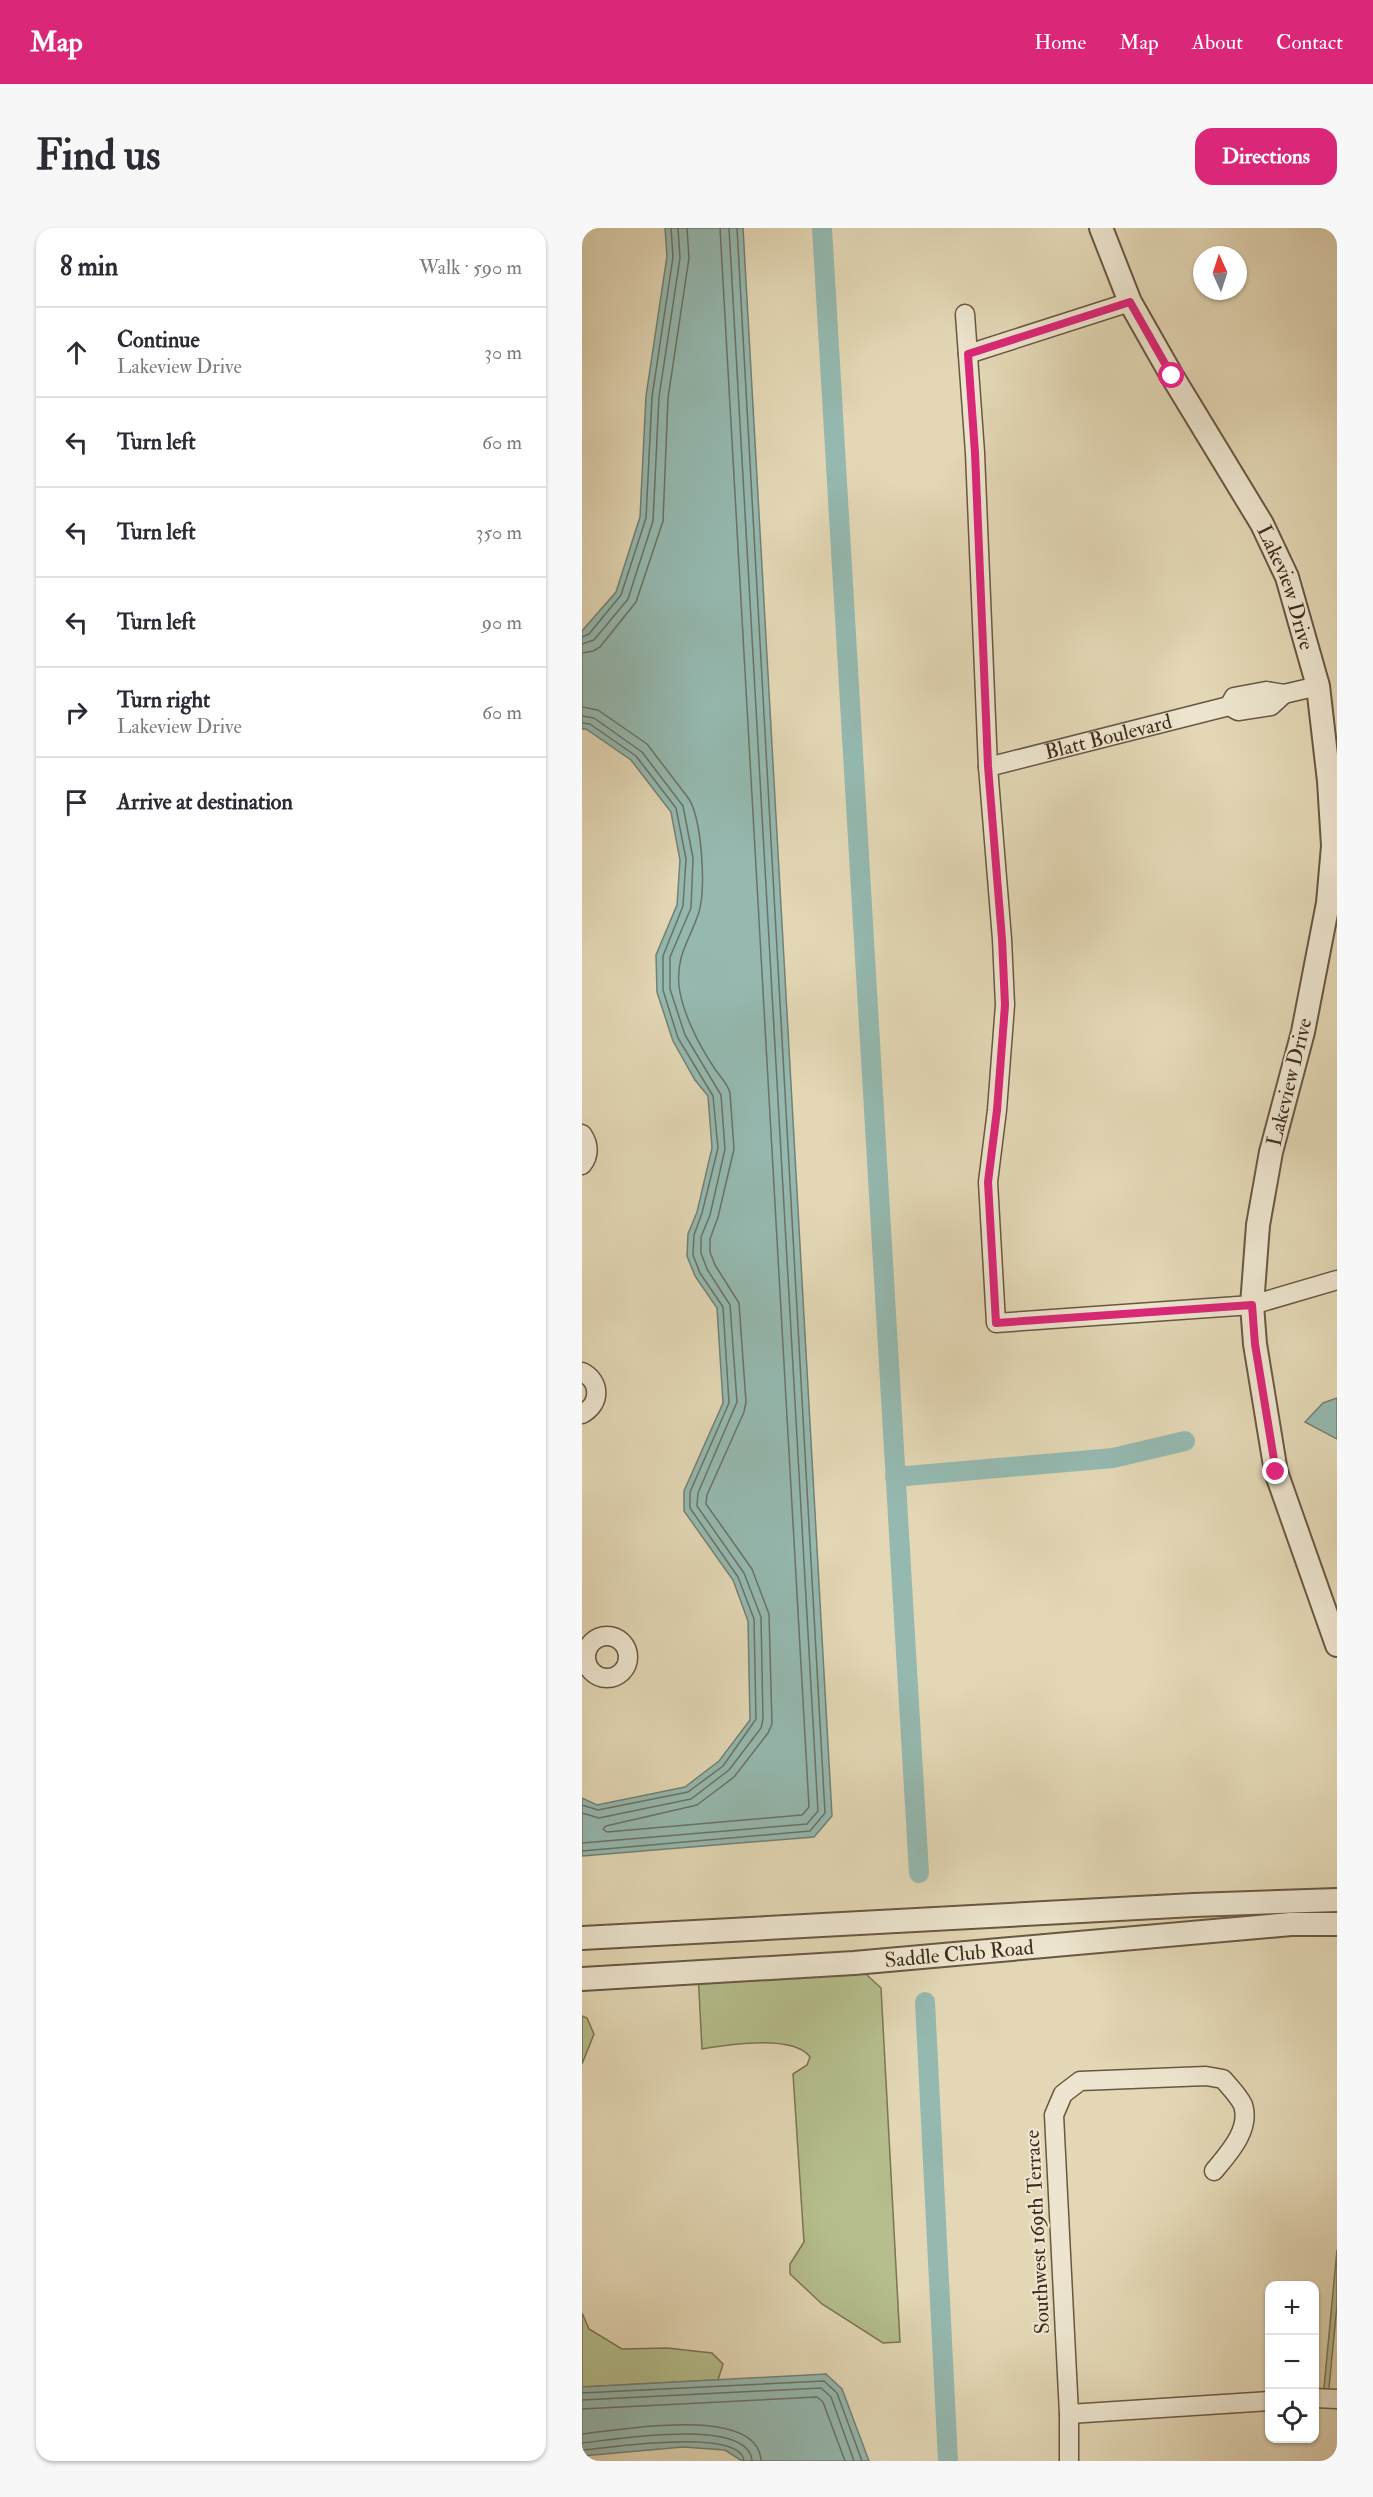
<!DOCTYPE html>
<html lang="en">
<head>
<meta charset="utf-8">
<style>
	:root { --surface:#fff; --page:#f7f7f7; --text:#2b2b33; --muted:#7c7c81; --line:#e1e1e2; --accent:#db2777 }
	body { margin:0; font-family:"IM FELL Double Pica",serif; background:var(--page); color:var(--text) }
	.controls { position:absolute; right:18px; bottom:18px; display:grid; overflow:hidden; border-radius:12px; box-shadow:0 2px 4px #0004 }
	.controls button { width:54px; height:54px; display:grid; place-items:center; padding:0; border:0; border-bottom:2px solid var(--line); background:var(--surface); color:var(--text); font:30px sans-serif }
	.compass { position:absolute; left:611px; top:18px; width:54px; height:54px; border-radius:50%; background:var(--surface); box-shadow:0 2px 4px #0004; rotate:357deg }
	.stop { position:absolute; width:18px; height:18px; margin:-14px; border:4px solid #db2777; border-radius:50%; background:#fff }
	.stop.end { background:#db2777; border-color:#fff; box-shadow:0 2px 6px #0008 }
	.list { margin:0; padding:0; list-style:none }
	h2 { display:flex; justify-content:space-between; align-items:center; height:78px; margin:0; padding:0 24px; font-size:26px }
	h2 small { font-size:20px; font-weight:400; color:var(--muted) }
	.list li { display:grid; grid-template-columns:39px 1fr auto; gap:18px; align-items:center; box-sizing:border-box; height:90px; padding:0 24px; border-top:2px solid var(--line) }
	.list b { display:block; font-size:22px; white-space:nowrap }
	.list p { margin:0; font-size:20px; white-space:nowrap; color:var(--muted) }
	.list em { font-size:20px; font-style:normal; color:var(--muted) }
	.icon { flex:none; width:33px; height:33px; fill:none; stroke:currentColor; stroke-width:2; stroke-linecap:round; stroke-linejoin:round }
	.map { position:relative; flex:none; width:755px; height:2233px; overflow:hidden; border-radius:18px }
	header { display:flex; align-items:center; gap:36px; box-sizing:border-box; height:84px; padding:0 30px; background:var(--accent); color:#fff }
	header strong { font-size:28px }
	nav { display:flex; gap:33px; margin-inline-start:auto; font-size:21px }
	.intro { display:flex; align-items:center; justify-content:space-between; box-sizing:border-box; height:144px; padding:0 36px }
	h1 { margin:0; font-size:42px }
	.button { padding:15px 27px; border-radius:18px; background:var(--accent); color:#fff; font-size:21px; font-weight:700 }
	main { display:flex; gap:36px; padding:0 36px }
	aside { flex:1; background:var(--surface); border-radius:18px; box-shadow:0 2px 4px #0004 }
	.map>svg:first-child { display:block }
</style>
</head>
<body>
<header>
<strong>Map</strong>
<nav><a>Home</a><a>Map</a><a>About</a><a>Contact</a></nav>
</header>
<div class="intro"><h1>Find us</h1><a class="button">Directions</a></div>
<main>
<aside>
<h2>8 min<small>Walk · 590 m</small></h2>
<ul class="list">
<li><svg class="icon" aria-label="ahead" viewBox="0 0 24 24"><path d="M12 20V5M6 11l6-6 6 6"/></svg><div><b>Continue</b><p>Lakeview Drive</p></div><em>30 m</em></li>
<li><svg class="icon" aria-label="left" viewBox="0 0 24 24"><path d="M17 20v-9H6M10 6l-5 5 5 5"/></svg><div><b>Turn left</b></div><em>60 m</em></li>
<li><svg class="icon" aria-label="left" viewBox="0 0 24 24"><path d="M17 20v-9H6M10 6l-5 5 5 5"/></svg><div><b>Turn left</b></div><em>350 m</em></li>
<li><svg class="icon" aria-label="left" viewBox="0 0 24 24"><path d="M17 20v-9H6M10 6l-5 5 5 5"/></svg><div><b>Turn left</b></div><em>90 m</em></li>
<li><svg class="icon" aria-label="right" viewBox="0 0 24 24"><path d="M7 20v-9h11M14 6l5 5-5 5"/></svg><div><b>Turn right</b><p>Lakeview Drive</p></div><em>60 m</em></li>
<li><svg class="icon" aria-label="arrive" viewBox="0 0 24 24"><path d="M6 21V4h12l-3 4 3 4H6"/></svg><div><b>Arrive at destination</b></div></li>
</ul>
</aside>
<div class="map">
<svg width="755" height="2233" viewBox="0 0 755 2233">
	<rect width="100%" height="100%" fill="#e3d7b5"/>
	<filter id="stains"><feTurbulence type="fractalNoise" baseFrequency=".00333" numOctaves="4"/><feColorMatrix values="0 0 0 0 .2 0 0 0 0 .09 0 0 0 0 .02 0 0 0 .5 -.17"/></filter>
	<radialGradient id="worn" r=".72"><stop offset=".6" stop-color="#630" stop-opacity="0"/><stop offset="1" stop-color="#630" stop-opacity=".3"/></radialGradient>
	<g fill="#b5be8c" stroke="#7b7554" stroke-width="1.5">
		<path d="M 272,1735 L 299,1760 L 318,2114 L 301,2115 L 240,2076 L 208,2046 L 208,2036 L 222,2014 L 211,1846 L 225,1837 L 228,1829 C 211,1806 145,1817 120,1821 L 116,1744 Z"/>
		<path d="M 0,1788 L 5,1790 L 12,1806 L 0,1836 Z"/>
		<path d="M 755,2022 L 755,2077 L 746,2170 L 741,2170 Z"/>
		<path d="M 0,2085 L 7,2101 L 40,2121 L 85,2120 L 130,2125 L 141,2136 L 136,2152 L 0,2159 Z"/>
	</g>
	<g fill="#95b9b0" stroke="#738175" stroke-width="1.5">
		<path d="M 83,0 L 161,0 L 250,1588 L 232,1609 L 0,1628 L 0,1570 L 15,1577 L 103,1559 L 137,1533 L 168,1492 L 166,1393 L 151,1352 L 102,1283 L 102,1263 L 141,1175 L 135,1080 L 113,1048 L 105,1028 L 106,1006 L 115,984 L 130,920 L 126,868 L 113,852 L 91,813 L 75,764 L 74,727 L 95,677 L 98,632 L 89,584 L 49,532 L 4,501 L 0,501 L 0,403 L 34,364 L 58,289 L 64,168 L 85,28 Z"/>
		<path d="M 755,1170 L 755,1211 L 723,1194 L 741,1175 Z"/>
		<path d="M 244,2146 L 260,2161 L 287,2233 L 160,2233 L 143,2222 L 101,2219 L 0,2228 L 0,2159 Z"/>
	</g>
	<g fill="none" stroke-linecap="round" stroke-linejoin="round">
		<g stroke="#6b7266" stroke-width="1.5">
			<path d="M 0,409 L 7,406 L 39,367 L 64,290 L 70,169 L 91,29 L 89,0"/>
			<path d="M 0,416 L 12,412 L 46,371 L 71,293 L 77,169 L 98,30 L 96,0"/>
			<path d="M 0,425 L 11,423 L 18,419 L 54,374 L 81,293 L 86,170 L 107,30 L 105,0"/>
			<path d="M 0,479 L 16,482 L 65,516 L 107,571 C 120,593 124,659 117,684 C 108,712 94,726 97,758 C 100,784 117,817 131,838 C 137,848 145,854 148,865 L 152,921 L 136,989 L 128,1011 L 128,1024 L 133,1037 L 157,1075 L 164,1174 L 162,1184 L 125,1267 L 124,1276 L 170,1341 L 187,1386 L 190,1496 L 186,1505 L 152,1549 L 115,1577 L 24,1598 L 21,1601 L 25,1604 L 220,1587 L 227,1579 L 138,0"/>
			<path d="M 0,488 L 12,490 L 60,524 L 101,578 L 111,630 L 109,680 L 88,729 L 88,761 L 103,807 L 139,867 L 143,921 L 128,987 L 119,1009 L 119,1025 L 125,1041 L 148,1077 L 155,1174 L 116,1265 L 115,1278 L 162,1345 L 179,1389 L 181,1491 L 179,1500 L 147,1542 L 109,1571 L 17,1590 L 0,1585"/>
			<path d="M 0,495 L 8,496 L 54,528 L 94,580 L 104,631 L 101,678 L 81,728 L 81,762 L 96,810 L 131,868 L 136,920 L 120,985 L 112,1007 L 111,1027 L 118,1045 L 141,1079 L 147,1175 L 108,1264 L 108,1280 L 156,1349 L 172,1391 L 174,1491 L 141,1538 L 106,1564 L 16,1582 L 0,1577"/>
			<path d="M 0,1615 L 225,1596 L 236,1583 L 147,0"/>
			<path d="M 0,1623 L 228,1603 L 243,1585 L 155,0"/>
			<path d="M 0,2165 L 242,2153 L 255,2165 L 280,2233"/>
			<path d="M 0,2172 L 239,2160 L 249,2169 L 272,2233"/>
			<path d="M 0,2181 L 235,2169 L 241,2174 L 263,2233"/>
			<path d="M 0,2206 C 36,2202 177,2176 179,2233"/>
			<path d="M 0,2215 C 30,2212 167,2188 170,2233"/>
			<path d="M 0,2222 C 26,2220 159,2199 162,2233"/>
		</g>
		<g stroke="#95b9b0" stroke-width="20">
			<path d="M 240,0 L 337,1645"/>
			<path d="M 313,1249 L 531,1230 L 603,1213"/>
			<path d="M 343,1774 L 366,2233"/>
		</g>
		<g stroke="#6a5742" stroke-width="21">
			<g id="minor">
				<path d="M 383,86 L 393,225 L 406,539 L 420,711 L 423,777 L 415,882 L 406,954 L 414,1095 L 670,1077 L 755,1052"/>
				<path d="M 386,126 L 548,74"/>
				<path d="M 647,478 L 652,469 L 684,463 L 702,466 L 736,458"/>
				<path id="s1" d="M 406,539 L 647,478 L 656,483 L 689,478 L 702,466"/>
				<path d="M 0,906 C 7,916 8,927 0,937"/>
				<path d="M 0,1144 C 19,1153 19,1176 0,1186"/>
				<circle cx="25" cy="1429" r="21"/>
				<path d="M 732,2170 L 755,2171"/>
				<path d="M 487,2186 L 688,2173"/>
				<path d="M 487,2233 L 487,2186 L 472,1887 L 481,1866 L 498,1853 L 624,1848 L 641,1851 C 647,1858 657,1868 661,1877 C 669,1902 646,1926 632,1943"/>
			</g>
		</g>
		<g stroke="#6a5742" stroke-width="26">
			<g id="tertiary">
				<path id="s2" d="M 519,0 L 548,74 L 590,148 L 680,296 L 705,349 L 736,458 L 747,553 L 751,618 L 746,675 L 721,804 L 689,924 L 676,997 L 670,1077 L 673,1116 L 694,1244 L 755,1417"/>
				<path d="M 0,1710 L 612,1677 L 755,1672"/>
				<path id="s3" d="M 0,1751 L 272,1735 L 709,1696 L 755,1696"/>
			</g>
		</g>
		<use href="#minor" stroke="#ede5cf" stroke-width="18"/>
		<use href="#tertiary" stroke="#ede5cf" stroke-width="22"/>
	</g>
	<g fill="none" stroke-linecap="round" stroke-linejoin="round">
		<path stroke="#db2777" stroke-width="8" d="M 590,148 L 548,74 L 386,126 L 393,225 L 406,538 L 420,711 L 423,777 L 415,882 L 406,954 L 414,1095 L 670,1077 L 673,1116 L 694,1244"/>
	</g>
	<g text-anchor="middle" stroke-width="4.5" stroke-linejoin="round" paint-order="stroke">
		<g font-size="21" fill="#412c1c" stroke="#ede5cf">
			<text dy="7" stroke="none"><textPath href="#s2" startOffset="406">Lakeview Drive</textPath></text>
			<text dy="7" stroke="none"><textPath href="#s1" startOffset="124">Blatt Boulevard</textPath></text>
			<text transform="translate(707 854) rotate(-76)" y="7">Lakeview Drive</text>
			<text dy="7" stroke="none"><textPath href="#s3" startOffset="378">Saddle Club Road</textPath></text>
			<text transform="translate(455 2004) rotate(-93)" y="7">Southwest 169th Terrace</text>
		</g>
	</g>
	<rect width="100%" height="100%" filter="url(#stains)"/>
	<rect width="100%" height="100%" fill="url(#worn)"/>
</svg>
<div class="controls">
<button>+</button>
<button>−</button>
<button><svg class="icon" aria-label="locate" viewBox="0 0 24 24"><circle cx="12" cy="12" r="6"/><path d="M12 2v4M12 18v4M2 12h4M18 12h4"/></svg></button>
</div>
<svg class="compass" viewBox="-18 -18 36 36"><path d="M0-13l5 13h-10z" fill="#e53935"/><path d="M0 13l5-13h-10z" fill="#7c7c81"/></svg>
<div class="stop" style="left:590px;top:148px"></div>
<div class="stop end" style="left:694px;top:1244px"></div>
</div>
</main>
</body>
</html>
